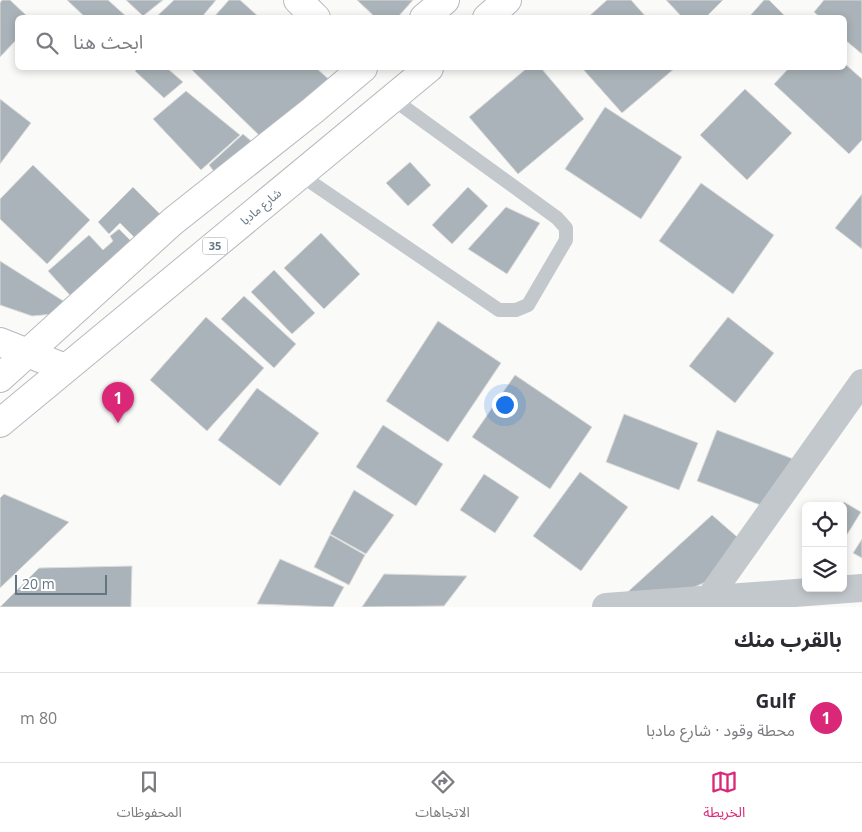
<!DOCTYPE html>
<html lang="ar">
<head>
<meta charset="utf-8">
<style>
	:root { --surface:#fff; --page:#f7f7f7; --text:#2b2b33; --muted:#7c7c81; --line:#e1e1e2; --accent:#db2777 }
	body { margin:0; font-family:"Open Sans","Noto Sans Arabic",sans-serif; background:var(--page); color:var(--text); direction:rtl }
	.controls { position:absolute; right:15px; bottom:15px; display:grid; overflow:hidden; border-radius:8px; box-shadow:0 2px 8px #0003 }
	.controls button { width:45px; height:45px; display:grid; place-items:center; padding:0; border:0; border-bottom:1px solid var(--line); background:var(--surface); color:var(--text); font:25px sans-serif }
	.scale { position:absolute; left:15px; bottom:12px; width:92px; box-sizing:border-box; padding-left:5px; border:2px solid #657683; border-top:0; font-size:14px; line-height:18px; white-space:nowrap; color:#657683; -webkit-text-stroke:4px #fff; paint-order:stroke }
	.you { position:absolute; left:504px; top:404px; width:18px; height:18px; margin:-12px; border:4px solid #fff; border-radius:50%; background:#1a73e8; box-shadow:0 0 0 8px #1a73e833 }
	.badge { display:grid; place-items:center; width:32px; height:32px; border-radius:50%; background:var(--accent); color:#fff; font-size:16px; font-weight:700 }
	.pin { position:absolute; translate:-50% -41px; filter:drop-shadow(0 1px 2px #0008) }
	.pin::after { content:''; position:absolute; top:26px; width:18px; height:15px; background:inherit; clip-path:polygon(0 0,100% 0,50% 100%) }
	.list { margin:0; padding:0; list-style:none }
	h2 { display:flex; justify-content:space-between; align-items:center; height:65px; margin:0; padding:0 20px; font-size:21px }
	h2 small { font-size:16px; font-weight:400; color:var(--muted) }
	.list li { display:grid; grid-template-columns:32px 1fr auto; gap:15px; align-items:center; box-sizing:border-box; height:90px; padding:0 20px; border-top:1px solid var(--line) }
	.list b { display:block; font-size:19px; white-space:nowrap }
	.list p { margin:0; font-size:16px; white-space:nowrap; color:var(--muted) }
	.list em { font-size:16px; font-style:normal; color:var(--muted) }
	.icon { flex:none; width:28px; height:28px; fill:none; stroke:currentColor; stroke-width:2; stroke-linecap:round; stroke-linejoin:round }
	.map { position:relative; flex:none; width:862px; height:607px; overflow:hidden; direction:ltr }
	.search { position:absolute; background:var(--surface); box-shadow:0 2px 8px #0003; left:15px; right:15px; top:15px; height:55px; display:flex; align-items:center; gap:12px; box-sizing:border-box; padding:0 18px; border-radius:8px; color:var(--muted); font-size:19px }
	.sheet { height:155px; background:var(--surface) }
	nav { display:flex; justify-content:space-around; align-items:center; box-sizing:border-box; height:70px; border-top:1px solid var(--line); background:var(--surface); font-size:14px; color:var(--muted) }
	nav a { display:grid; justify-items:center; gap:2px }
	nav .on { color:var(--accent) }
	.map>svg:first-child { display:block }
</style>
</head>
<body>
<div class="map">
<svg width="862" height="607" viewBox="0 0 862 607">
	<rect width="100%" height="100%" fill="#fafaf8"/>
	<g fill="#aab3b9" stroke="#dcdcda">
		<path d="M 2,0 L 10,0 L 29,18 L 18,18 L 18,38 L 0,57 L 0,3 Z"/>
		<path d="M 67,0 L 108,0 L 128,18 L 86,18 Z"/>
		<path d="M 126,0 L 163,0 L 143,16 Z"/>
		<path d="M 174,0 L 216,0 L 201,18 L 155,18 Z"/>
		<path d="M 229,0 L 240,0 L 260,18 L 213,18 Z"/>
		<path d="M 357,0 L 413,0 L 397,18 L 376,18 Z"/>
		<path d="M 607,0 L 631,0 L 647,18 L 587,18 Z"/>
		<path d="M 666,0 L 723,0 L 705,18 L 683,18 Z"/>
		<path d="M 764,0 L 769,0 L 787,18 L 748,18 Z"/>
		<path d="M 824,0 L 862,0 L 862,54 L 844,39 L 844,18 L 821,18 L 814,12 Z"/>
		<path d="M 844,63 L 862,79 L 862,140 L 849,154 L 774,84 L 789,68 L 844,68 Z"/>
		<path d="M 138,68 L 167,68 L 183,82 L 164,98 L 135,71 Z"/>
		<path d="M 190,68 L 316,68 L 332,82 L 268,144 Z"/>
		<path d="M 527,68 L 541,68 L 584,119 L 518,174 L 469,117 Z"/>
		<path d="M 582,68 L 675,68 L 622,113 Z"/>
		<path d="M 745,89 L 792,133 L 747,180 L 700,135 Z"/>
		<path d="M 186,91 L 240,135 L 201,170 L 153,119 Z"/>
		<path d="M 0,99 L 31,123 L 0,164 Z"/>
		<path d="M 605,107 L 682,157 L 641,219 L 565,169 Z"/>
		<path d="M 243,134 L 257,146 L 220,179 L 209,165 Z"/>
		<path d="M 410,162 L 431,185 L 408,206 L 386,183 Z"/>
		<path d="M 33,165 L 90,220 L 47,264 L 0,219 L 0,199 Z"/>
		<path d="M 701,183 L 774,235 L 733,294 L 659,241 Z"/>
		<path d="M 133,187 L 164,218 L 139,242 L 120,223 L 109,234 L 98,222 Z"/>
		<path d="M 468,187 L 488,206 L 452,244 L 432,225 Z"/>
		<path d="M 862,194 L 862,249 L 835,228 Z"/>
		<path d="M 506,207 L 540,223 L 507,274 L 468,249 Z"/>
		<path d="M 119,229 L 138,248 L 77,303 L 48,271 L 89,235 L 103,250 L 113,241 L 110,236 Z"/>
		<path d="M 321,233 L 360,274 L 324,309 L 284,268 Z"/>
		<path d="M 0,261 L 65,302 L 54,314 L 32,316 L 0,305 Z"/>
		<path d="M 274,270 L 315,313 L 292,334 L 251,292 Z"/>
		<path d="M 244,296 L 296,344 L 274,368 L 221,319 Z"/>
		<path d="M 206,317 L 264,368 L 207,431 L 150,380 Z"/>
		<path d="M 728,317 L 774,353 L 735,403 L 689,366 Z"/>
		<path d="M 438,321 L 501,363 L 448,442 L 386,401 Z"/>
		<path d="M 515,375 L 592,427 L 550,489 L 472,437 Z"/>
		<path d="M 257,388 L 319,433 L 280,486 L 218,440 Z"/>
		<path d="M 624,414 L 698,443 L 679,490 L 606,462 Z"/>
		<path d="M 383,425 L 443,464 L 416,506 L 356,467 Z"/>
		<path d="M 717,430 L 796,460 L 763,506 L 697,481 Z"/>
		<path d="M 580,472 L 628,507 L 581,571 L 533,536 Z"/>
		<path d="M 484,474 L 519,497 L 495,533 L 460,510 Z"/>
		<path d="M 354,490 L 394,515 L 366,554 L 330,534 Z"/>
		<path d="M 4,494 L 69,522 L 0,588 L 0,498 Z"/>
		<path d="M 844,502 L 861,512 L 843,541 L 842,506 Z"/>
		<path d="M 712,515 L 743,542 L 710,580 L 664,601 L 620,599 Z"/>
		<path d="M 330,535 L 365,555 L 349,585 L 314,567 Z"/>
		<path d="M 862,539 L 862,558 L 853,553 Z"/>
		<path d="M 280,559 L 344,587 L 333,607 L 257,604 Z"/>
		<path d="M 132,566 L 131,607 L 0,607 L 39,568 Z"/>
		<path d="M 384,574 L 467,576 L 444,606 L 362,607 Z"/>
	</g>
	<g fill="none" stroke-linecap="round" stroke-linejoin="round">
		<g stroke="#b3babf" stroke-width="30">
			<path id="secondary" d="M 0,342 L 65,368"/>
		</g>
		<g stroke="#b5babe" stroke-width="30">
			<g id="primary">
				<path d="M 298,0 L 316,18"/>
				<path d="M 424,18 L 445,0"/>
				<path d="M 487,18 L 507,0"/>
				<path d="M 0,378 L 172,222 L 312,111 L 363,68"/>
				<path d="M 0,423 L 429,68"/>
			</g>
		</g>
		<path stroke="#c3c8cc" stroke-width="14" d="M 299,174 L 499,310 L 516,310 L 528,305 L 566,240 L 566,228 L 557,218 L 393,99"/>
		<path stroke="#c3c8cc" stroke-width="26" d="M 708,599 L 862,382"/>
		<path stroke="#c3c8cc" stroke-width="28" d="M 606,607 L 862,588"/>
		<use href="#secondary" stroke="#fff" stroke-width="28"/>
		<use href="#primary" stroke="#fff" stroke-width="28"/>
	</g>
	<g text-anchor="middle" stroke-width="5" stroke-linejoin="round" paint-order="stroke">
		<rect fill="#fff" stroke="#939fa8" stroke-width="1" x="202.5" y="237.5" width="25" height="17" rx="4"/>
		<g font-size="11" font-weight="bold" fill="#657683">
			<text x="215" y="250">35</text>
		</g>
		<g font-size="12" fill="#657683" stroke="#fff">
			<text transform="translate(261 207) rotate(-40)" y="4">شارع مادبا</text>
		</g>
	</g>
</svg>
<div class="controls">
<button><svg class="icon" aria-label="locate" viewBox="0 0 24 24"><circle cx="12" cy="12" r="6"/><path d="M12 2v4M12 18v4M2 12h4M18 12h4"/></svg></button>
<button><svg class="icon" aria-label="layers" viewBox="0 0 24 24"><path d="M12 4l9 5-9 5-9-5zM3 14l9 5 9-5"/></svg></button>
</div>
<div class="scale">20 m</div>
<div class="you"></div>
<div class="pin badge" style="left:118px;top:423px">1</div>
<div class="search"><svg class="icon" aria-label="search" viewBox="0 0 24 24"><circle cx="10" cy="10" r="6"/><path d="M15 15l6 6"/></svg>ابحث هنا</div>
</div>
<section class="sheet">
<h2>بالقرب منك<small></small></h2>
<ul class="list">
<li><span class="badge">1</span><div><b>Gulf</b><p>محطة وقود · شارع مادبا</p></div><em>80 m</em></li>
</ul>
</section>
<nav>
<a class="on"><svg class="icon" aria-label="map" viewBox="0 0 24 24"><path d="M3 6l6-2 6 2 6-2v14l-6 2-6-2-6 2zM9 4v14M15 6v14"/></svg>الخريطة</a>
<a><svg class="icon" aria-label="directions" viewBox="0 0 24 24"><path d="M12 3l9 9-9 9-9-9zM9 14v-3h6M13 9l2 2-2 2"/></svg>الاتجاهات</a>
<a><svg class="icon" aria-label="saved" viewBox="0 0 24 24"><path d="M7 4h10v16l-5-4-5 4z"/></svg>المحفوظات</a>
</nav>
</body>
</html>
